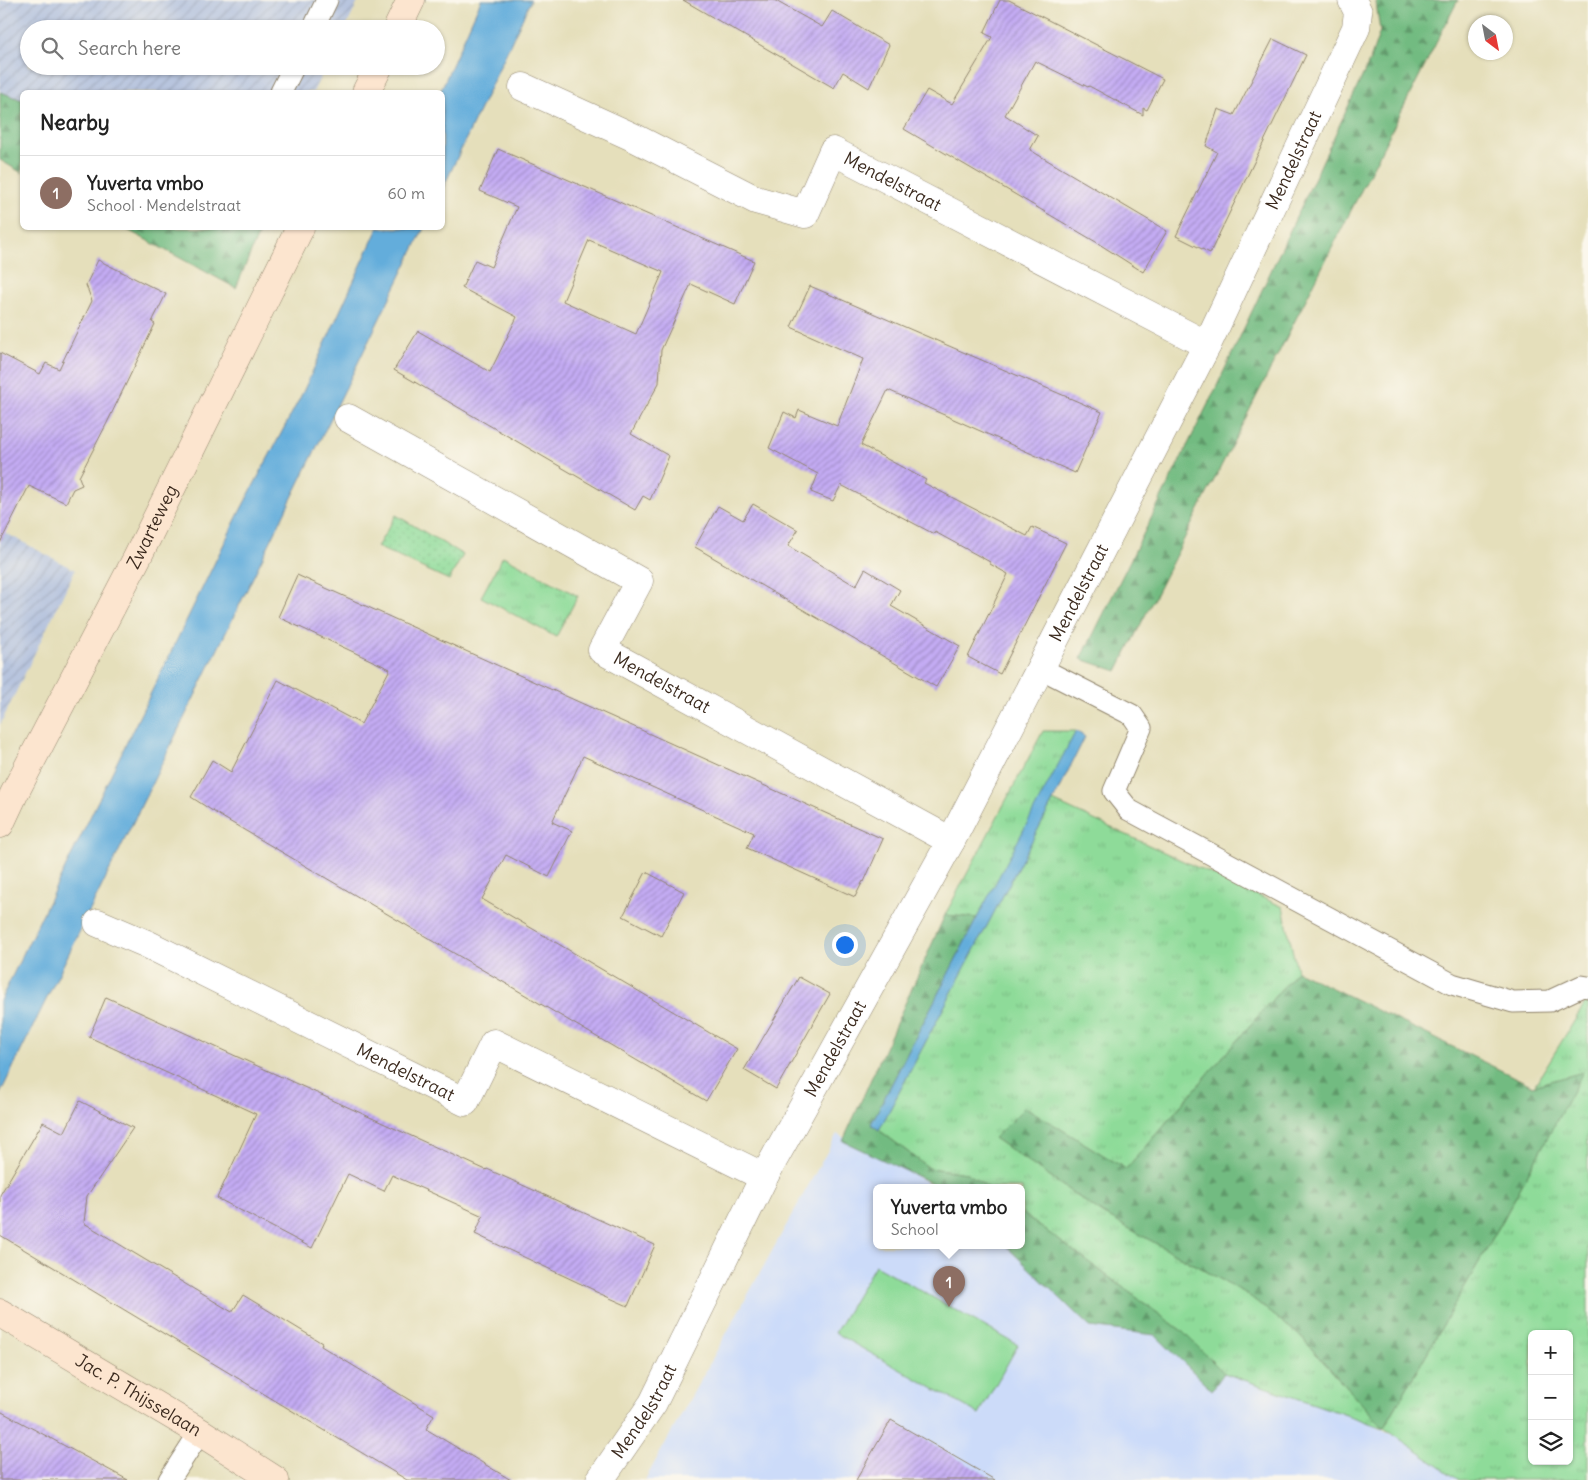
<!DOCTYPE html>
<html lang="en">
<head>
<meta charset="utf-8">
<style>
	:root { --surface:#fff; --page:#f6f6f6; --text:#222; --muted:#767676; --line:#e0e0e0; --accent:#ea580c }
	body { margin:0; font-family:Delius,sans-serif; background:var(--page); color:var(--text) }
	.controls { position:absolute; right:15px; bottom:15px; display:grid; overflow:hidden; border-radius:8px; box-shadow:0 1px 4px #0004 }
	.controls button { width:45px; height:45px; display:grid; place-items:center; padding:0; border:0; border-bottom:1px solid var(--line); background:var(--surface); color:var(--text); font:25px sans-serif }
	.compass { position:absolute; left:1468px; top:15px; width:45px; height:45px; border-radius:50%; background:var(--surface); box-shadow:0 1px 4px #0004; rotate:148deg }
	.you { position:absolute; left:844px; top:944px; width:18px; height:18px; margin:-12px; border:4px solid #fff; border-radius:50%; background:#1a73e8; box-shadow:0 0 0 8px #1a73e833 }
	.badge { display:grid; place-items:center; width:32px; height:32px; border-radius:50%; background:var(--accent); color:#fff; font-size:16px; font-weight:700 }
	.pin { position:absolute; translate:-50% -41px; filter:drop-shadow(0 1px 2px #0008) }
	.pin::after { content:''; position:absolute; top:26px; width:18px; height:15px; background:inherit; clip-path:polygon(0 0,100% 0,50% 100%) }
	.popup { position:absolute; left:873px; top:1184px; width:152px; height:65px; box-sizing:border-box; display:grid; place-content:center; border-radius:8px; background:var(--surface); filter:drop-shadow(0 1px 4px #0005); font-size:16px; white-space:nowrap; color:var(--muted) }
	.popup b { font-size:19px; color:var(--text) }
	.popup::after { content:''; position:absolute; left:50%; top:100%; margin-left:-10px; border:10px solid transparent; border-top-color:var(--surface) }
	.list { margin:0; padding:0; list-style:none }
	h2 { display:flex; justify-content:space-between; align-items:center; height:65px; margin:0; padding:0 20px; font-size:21px }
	h2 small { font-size:16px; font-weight:400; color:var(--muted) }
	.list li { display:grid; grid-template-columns:32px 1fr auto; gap:15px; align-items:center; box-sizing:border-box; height:75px; padding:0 20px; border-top:1px solid var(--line) }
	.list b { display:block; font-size:19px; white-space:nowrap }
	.list p { margin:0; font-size:16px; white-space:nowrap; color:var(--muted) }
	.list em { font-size:16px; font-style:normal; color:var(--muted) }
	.icon { flex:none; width:28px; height:28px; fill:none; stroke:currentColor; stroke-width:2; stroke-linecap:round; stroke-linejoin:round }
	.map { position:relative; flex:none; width:1588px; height:1480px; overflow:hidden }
	.search { position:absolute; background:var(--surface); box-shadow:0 1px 4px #0004; left:20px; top:20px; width:425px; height:55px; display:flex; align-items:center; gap:12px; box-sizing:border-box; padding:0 18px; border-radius:28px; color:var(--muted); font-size:19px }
	.panel { position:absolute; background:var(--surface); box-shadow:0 1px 4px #0004; left:20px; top:90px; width:425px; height:140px; border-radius:8px }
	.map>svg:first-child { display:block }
</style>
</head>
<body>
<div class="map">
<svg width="1588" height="1480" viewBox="0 0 1588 1480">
	<defs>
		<pattern id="industrial-furrows" width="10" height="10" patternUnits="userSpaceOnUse" patternTransform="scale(1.25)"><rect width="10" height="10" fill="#b8c5de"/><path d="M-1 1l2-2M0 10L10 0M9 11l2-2" fill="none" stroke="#9fa9be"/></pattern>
		<pattern id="grass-tufts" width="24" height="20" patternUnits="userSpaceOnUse" patternTransform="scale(1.25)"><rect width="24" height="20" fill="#8edb99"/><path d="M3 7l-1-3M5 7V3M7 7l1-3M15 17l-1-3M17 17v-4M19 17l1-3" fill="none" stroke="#7bbc83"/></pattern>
		<pattern id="forest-firs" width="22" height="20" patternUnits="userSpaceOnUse" patternTransform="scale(1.25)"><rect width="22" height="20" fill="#72bb81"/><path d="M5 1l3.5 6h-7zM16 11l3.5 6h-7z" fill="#5f9869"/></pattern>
		<pattern id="park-dots" width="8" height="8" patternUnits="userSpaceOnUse" patternTransform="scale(1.25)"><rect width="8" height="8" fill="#8edb99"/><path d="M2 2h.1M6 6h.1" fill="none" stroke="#7bbc83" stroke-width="1.8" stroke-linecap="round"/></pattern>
		<pattern id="building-hatch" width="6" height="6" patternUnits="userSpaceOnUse" patternTransform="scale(1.25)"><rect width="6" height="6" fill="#c4acf4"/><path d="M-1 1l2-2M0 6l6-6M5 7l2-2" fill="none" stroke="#a08cc5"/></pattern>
	</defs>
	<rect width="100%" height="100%" fill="#fbf7ec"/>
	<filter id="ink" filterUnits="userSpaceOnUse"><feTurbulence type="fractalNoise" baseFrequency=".02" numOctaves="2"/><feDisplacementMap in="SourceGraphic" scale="10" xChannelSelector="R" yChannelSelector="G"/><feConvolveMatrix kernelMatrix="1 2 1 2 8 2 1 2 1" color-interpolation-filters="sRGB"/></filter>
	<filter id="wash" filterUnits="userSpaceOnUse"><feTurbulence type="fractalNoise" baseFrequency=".0096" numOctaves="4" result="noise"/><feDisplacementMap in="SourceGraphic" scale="20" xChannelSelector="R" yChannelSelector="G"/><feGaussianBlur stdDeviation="1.12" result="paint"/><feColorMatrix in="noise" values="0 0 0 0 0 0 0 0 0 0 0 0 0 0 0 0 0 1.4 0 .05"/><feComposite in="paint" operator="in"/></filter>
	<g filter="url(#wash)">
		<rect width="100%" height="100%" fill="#e5dfbb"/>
		<path fill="#ccdbf9" d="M 837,1134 L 938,1188 L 876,1188 L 876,1246 L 1022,1246 L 1022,1234 L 1476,1480 L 645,1480 Z"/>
		<g fill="url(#industrial-furrows)">
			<path d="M 0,0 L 359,0 L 345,29 L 29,29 L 29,66 L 326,66 L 313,92 L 22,92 L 22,156 L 0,144 Z"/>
			<path d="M 0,530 L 75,570 L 0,725 Z"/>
		</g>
		<g fill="url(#grass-tufts)" stroke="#64825c" fill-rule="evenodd">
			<path d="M 503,556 L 578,596 L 556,637 L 481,597 Z"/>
			<path d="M 1043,731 L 1076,731 L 1047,791 L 977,918 L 945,915 Z"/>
			<path d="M 1053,801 L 1283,907 L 1297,971 L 1126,1169 L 1025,1107 L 994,1138 L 1103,1214 L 1247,1294 L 1299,1335 L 1384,1428 L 1503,1220 L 1582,1073 L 1534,1086 L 1586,1002 L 1588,1003 L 1588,1480 L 1459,1480 L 1384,1428 L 1224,1373 L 1182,1331 L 1022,1213 L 1022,1188 L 989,1188 L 967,1173 L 929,1168 L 879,1130 ZM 1532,1334 L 1569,1334 L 1569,1461 L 1532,1461 Z"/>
		</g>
		<g fill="url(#forest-firs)" stroke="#567250">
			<path d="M 1380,0 L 1458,0 L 1117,671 L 1081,659 L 1215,390 L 1370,60 L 1380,31 L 1376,2 Z"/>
			<path d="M 0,92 L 22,100 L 22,173 L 0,160 Z"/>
			<path d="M 124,228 L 261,228 L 236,288 Z"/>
			<path d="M 945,915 L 977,918 L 871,1124 L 929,1168 L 967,1173 L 989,1188 L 942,1188 L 843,1141 Z"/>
			<path d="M 1297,971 L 1533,1086 L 1583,1072 L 1503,1220 L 1384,1428 L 1299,1335 L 1247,1294 L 1103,1214 L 994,1138 L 1025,1107 L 1126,1169 Z"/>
			<path d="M 1022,1213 L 1182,1331 L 1224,1373 L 1212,1390 L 1155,1335 L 1090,1327 L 1006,1246 L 1022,1246 Z"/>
		</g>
		<path fill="url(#park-dots)" stroke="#64825c" d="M 396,515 L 463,555 L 449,580 L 377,547 Z"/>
		<path fill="#8edb99" stroke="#64825c" d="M 875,1265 L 1018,1345 L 979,1414 L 835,1333 Z"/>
		<g fill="#64addb" stroke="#506c7c">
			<path d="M 481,0 L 531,0 L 443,188 L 442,92 L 440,92 Z"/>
			<path d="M 378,228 L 424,228 L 0,1094 L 0,1001 L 239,513 L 303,392 Z"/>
			<path d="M 1076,731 L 1085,737 L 1053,801 L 879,1130 L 871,1124 L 977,918 Z"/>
		</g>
		<g id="blocks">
			<g fill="url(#building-hatch)" fill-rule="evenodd">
				<path d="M 683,0 L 774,0 L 822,27 L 832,11 L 889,45 L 869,88 L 843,72 L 834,88 Z"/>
				<path d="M 1000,0 L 1009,0 L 1163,79 L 1147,110 L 1143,108 L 1143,115 L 1089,86 L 1088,87 L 1035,61 L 1005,115 L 1038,136 L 1030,150 L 1167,231 L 1143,272 L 1096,242 L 904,129 L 927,90 L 952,104 L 992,37 L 984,33 Z"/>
				<path d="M 1273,39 L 1306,55 L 1210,253 L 1176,236 L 1217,152 L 1206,146 L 1218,109 L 1234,115 Z"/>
				<path d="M 498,149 L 754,261 L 735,304 L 691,284 L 661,350 L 659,383 L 631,434 L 669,456 L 650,500 L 643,496 L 635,510 L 394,370 L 418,331 L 490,372 L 517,317 L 462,288 L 475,260 L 491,267 L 517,207 L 480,191 ZM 589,240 L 663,272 L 636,334 L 563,301 Z"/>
				<path d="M 98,260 L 166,294 L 152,322 L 155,324 L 107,423 L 79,477 L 82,485 L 73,489 L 66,503 L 29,486 L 0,543 L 0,353 L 40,374 L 46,363 L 59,369 L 92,301 L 86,285 Z"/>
				<path d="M 810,286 L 1102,412 L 1075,473 L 888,390 L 861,445 L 926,480 L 924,483 L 1027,536 L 1032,527 L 1066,543 L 1000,674 L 968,657 L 1008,574 L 990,564 L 990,562 L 935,532 L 934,534 L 841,485 L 833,501 L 811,492 L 818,474 L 769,448 L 784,412 L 796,418 L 799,410 L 837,426 L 863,359 L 791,327 Z"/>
				<path d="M 753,504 L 798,530 L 788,546 L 856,586 L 865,569 L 900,590 L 891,606 L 960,646 L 936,687 L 695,547 L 718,506 L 743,520 Z"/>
				<path d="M 297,575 L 883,839 L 864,882 L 863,881 L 855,897 L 747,848 L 754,833 L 583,756 L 552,822 L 572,831 L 549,877 L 506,855 L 482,899 L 737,1049 L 706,1101 L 222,817 L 191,797 L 212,760 L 231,772 L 278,680 L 361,724 L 390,669 L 278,617 Z"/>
				<path d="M 646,872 L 684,892 L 661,936 L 623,916 Z"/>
				<path d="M 799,977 L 830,994 L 776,1089 L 744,1070 Z"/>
				<path d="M 106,997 L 486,1170 L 487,1169 L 655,1245 L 628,1306 L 594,1291 L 594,1290 L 475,1234 L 483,1216 L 392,1175 L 384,1191 L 348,1174 L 312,1248 L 217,1198 L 256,1114 L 89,1037 Z"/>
				<path d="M 80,1101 L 133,1128 L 87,1196 L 84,1223 L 232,1312 L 243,1295 L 322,1343 L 321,1346 L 434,1415 L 426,1429 L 511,1480 L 407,1480 L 0,1235 L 0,1195 L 43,1122 L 64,1133 Z"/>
				<path d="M 0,1411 L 26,1425 L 128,1480 L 0,1480 Z"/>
				<path d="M 891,1420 L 995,1480 L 856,1480 Z"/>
			</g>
		</g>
	</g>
	<g filter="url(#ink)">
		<use href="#blocks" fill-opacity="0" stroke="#90846c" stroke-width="1"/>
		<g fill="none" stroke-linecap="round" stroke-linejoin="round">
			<g stroke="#90846c" stroke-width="23">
				<g id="lane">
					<path d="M 313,29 L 327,0"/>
					<path d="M 281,92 L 294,66"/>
					<path d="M 1040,668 L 1132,715 L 1141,728 L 1114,791 L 1129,810 L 1452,984 L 1513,1002 L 1550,1001 L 1582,986 L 1588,987"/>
					<path d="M 169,1480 L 200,1432"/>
				</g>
			</g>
			<g stroke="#90846c" stroke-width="29">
				<g id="street">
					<path id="s1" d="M 523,87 L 635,138 L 756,200 L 805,214 L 833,151 L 1207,345"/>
					<path id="s2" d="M 348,418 L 639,581 L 602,650 L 951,841"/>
					<path id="s3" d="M 98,923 L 147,944 L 465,1102 L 494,1043 L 764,1177"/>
					<path id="s4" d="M 600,1480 L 653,1403 L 764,1177 L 951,841 L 1207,345 L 1356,28 L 1358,12 L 1352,0"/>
				</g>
			</g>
			<g stroke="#90846c" stroke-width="29">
				<g id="secondary">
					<path d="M 397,29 L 411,0"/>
					<path d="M 366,92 L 379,66"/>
					<path id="s5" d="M 0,824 L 14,794 L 137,558 L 300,228"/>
					<path id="s6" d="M 0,1313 L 200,1432 L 275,1480"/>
				</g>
			</g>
			<use href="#lane" stroke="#fff" stroke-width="21"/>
			<use href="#street" stroke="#fff" stroke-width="28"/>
			<use href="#secondary" stroke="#fce5cf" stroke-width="28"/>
		</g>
	</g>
	<g text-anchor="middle" stroke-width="4" stroke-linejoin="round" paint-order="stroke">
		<g font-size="18" fill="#3b2a1e" stroke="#fbf7ec">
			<text dy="6" stroke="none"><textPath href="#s4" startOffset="1492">Mendelstraat</textPath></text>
			<text dy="6" stroke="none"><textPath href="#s1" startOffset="446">Mendelstraat</textPath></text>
			<text dy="6" stroke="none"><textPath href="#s5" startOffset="334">Zwarteweg</textPath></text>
			<text dy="6" stroke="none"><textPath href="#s4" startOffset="1009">Mendelstraat</textPath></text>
			<text dy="6" stroke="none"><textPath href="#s2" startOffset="480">Mendelstraat</textPath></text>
			<text dy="6" stroke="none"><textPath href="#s4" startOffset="492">Mendelstraat</textPath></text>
			<text dy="6" stroke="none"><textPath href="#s3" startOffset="342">Mendelstraat</textPath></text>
			<text dy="6" stroke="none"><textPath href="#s6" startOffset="161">Jac. P. Thijsselaan</textPath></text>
			<text dy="6" stroke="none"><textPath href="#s4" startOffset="82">Mendelstraat</textPath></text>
		</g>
	</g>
</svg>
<div class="controls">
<button>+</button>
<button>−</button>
<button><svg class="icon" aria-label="layers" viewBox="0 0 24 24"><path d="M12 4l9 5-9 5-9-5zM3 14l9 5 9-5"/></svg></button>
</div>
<svg class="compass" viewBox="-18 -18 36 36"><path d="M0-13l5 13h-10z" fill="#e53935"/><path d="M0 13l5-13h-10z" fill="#767676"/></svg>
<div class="you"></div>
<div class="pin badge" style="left:949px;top:1307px;background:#8d6e63">1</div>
<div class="popup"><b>Yuverta vmbo</b>School</div>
<div class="search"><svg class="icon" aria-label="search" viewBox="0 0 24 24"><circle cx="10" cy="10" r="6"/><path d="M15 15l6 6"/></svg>Search here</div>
<section class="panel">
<h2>Nearby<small></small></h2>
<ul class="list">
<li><span class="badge" style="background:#8d6e63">1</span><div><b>Yuverta vmbo</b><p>School · Mendelstraat</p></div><em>60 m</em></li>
</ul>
</section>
</div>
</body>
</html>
